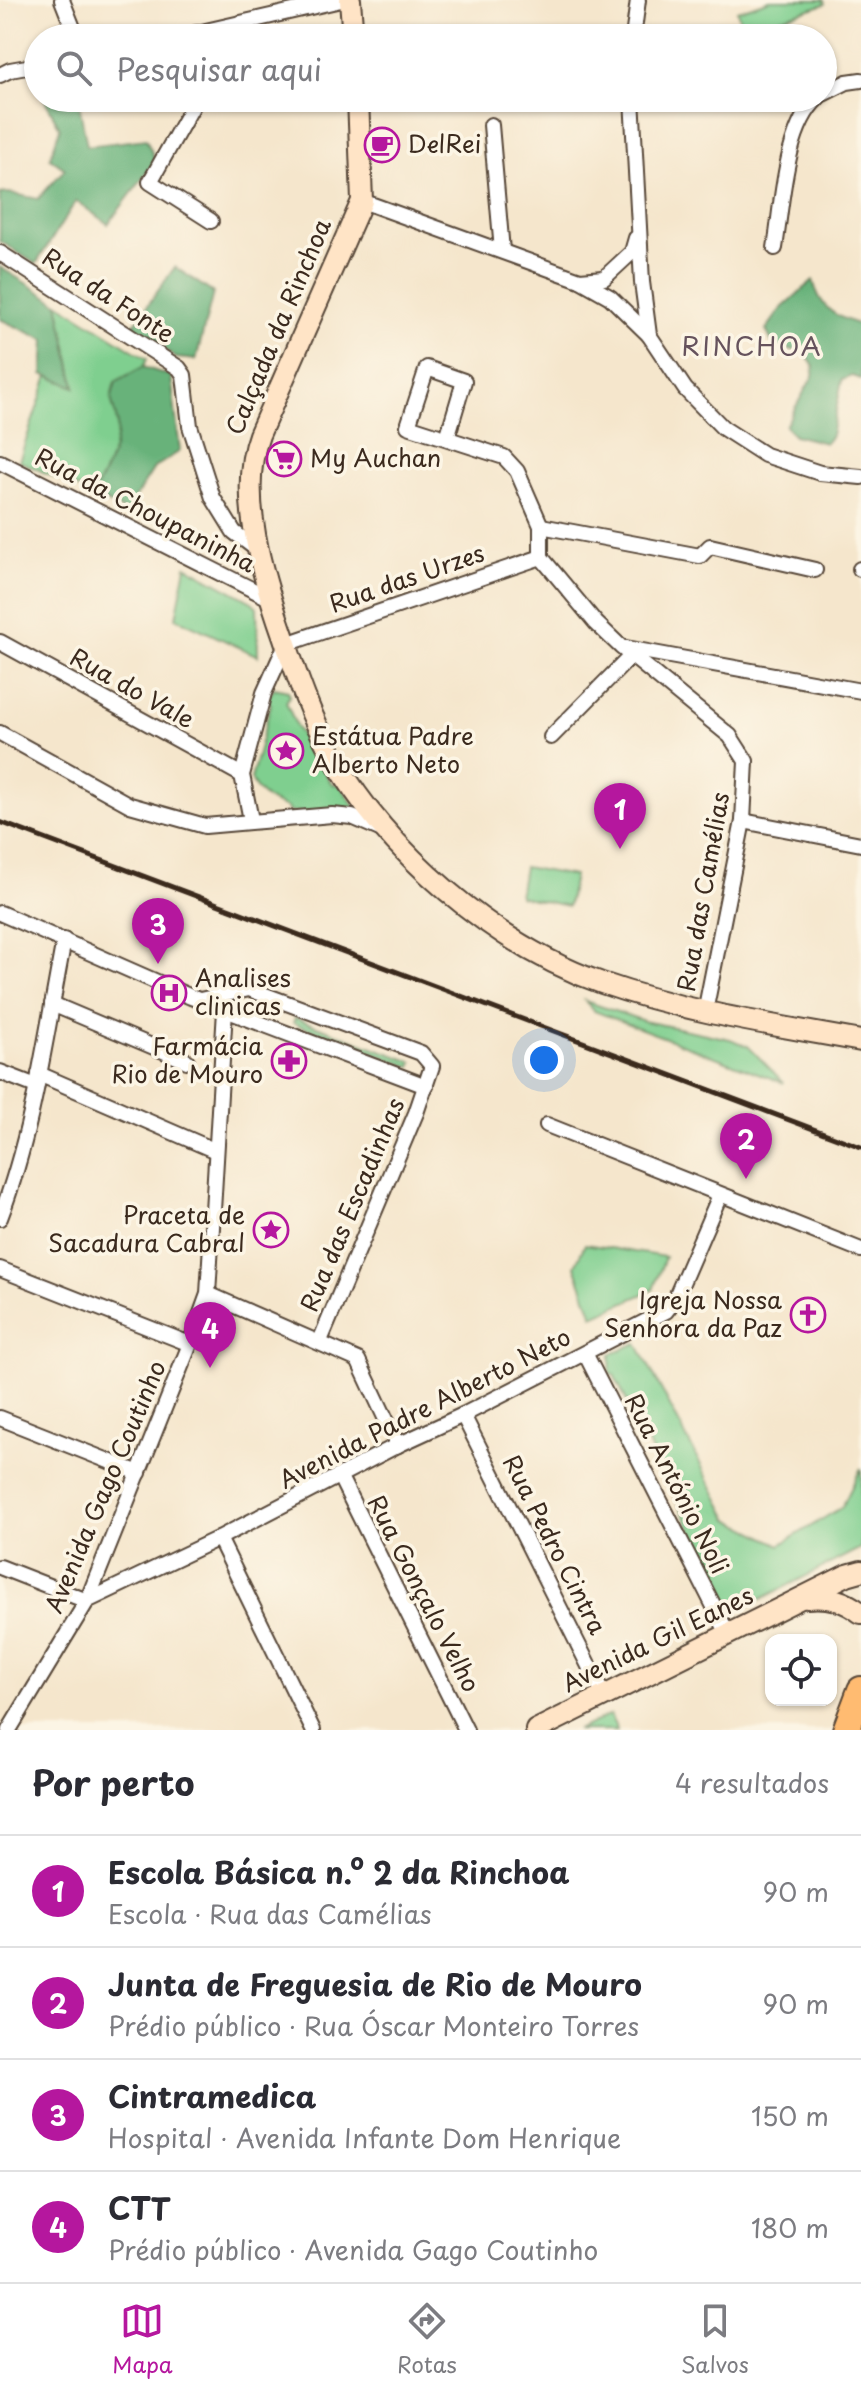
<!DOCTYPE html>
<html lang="pt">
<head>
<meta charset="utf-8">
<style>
	:root { --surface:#fff; --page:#f7f7f7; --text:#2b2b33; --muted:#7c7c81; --line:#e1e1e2; --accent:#b5179e }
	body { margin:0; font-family:"Playpen Sans",sans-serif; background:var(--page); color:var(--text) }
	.controls { position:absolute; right:24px; bottom:24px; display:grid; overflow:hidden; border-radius:16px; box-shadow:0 2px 6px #0004 }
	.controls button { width:72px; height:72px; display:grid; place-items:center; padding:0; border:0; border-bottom:2px solid var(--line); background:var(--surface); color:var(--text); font:40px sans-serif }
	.you { position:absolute; left:544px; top:1060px; width:28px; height:28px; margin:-20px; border:6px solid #fff; border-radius:50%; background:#1a73e8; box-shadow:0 0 0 12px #1a73e833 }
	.badge { display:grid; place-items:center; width:52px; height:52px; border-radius:50%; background:var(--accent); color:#fff; font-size:26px; font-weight:700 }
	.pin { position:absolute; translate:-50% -66px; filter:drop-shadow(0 2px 4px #0008) }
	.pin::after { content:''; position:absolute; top:42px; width:28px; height:24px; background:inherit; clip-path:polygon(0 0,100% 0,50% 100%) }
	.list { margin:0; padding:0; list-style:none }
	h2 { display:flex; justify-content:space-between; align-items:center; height:104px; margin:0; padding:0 32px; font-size:34px }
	h2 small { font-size:26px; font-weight:400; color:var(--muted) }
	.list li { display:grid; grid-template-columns:52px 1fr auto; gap:24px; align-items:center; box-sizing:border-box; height:112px; padding:0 32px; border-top:2px solid var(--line) }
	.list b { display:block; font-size:30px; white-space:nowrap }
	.list p { margin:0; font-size:26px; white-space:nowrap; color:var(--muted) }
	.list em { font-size:26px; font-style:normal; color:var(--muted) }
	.icon { flex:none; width:44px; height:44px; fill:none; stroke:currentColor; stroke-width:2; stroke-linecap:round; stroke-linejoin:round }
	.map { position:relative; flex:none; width:861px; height:1730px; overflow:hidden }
	.search { position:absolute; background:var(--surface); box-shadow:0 2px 6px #0004; left:24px; right:24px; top:24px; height:88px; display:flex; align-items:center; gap:20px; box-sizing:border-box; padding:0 28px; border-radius:44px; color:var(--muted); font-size:30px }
	.sheet { height:552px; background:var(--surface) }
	nav { display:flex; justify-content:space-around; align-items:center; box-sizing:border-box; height:112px; border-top:2px solid var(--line); background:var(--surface); font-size:22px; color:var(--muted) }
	nav a { display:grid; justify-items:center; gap:4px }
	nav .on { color:var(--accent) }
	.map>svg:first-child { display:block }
</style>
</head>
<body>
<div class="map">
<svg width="861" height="1730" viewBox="0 0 861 1730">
	<rect width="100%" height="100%" fill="#fcf5e5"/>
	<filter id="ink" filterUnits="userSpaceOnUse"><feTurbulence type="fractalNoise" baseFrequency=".0125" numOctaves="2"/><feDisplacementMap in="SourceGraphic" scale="16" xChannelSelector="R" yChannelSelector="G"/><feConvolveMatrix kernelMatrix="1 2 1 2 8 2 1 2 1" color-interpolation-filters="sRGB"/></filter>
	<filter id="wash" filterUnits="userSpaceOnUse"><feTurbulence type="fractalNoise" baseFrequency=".006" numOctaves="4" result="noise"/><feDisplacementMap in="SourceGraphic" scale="32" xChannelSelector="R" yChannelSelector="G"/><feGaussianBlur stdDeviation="1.8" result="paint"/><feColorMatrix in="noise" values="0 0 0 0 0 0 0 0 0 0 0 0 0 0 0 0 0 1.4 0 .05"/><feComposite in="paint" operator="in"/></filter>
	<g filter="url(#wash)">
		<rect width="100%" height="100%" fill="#f5e6cc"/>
		<g fill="#7fcf8f" stroke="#5d7c56" stroke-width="2">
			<path d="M 770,0 L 824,0 L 825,4 L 773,21 L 775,29 L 746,38 L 737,11 Z"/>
			<path d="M 58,303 L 147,359 L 143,367 L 115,382 C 107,408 116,402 117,424 C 118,450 104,473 93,495 L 19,461 L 48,376 L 75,386 Z"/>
			<path d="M 186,566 L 252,602 L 257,607 L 258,656 L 176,618 Z"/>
			<path d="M 274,688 L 288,691 L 290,695 L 286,702 L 297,728 L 332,784 L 340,785 L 357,810 L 353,813 L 289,812 L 287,808 C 271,803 257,795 251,779 L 271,704 L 267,700 Z"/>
			<path d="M 524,867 L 574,876 L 568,906 L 519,896 Z"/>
			<path d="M 585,1001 L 644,1021 L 730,1039 L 748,1046 L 784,1083 L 594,1011 Z"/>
			<path d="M 295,1018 L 413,1062 L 411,1067 L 293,1023 Z"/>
			<path d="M 585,1244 L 665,1257 L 653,1290 L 593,1316 L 575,1266 Z"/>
			<path d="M 637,1343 L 729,1519 L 780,1545 L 842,1507 L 861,1468 L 861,1548 L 744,1608 L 736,1607 L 725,1597 L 614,1375 L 610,1374 L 611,1354 Z"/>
			<path d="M 610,1715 L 617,1730 L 577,1730 Z"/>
		</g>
		<g fill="#67b27a" stroke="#516e4c" stroke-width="2">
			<path d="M 44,98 L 78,98 L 87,146 L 146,139 L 156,161 L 108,224 L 76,201 L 36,264 L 0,241 L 0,194 L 9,193 L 38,199 L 65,169 L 50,158 L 60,128 Z"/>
			<path d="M 0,267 L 58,303 L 75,387 L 43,374 L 45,340 L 0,319 Z"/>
			<path d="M 175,267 L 213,293 L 196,360 L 176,358 L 133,326 Z"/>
			<path d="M 813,280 C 820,308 834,317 861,325 L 861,379 L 852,376 L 842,380 L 831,436 L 825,443 L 794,435 L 785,426 L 813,376 L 814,366 L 803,351 L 775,348 L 766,330 L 781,309 Z"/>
			<path d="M 143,367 L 171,376 L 180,451 L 154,468 L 126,512 L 93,495 C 104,473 118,450 117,424 C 115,402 107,408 116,382 Z"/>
		</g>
	</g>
	<g filter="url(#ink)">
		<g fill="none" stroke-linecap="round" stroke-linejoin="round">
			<g stroke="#574638" stroke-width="18">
				<g id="street">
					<path d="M 62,0 L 77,38"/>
					<path d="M 175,38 L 341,0"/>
					<path d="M 633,38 L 638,0"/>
					<path d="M 0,75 L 10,70 L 38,65"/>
					<path d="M 823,94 L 847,82 L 861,80"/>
					<path d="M 197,98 L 150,182 L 211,221"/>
					<path d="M 632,98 L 642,282 L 649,335 L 685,389 L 723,428 L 765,455 L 820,473 L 861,477"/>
					<path d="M 491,125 L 502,251"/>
					<path d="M 362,201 L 580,280 L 610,297 L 649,335"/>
					<path d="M 775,248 C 782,205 785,127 818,98"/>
					<path d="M 0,253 L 179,368 L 184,375 L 190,426 L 213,498 L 234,532 L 259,551"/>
					<path d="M 580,280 L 604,278 L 632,252 L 636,238"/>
					<path d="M 447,438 L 464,381 L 427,368 L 408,426 L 504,457 L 517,471 L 541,526 L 541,557 L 596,623 L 621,647 L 730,736 L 746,761 L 743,821 L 705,1012"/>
					<path d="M 0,462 L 271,599"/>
					<path d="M 541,526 L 700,556 L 710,546 L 815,570"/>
					<path d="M 860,569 L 861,569"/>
					<path d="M 0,642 L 242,775"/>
					<path d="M 626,648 L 861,691"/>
					<path d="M 0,733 L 130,805 L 205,826 L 332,815 L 352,817 L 382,830"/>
					<path d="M 551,737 L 632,655"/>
					<path d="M 251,820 L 242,775 L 264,693 L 286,644 L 541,557"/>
					<path d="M 743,821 L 861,844"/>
					<path d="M 0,913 L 191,997 L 426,1086"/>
					<path d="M 200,1000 L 249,989 L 421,1053 L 432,1066 L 416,1113 L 320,1341"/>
					<path d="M 52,1004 L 187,1061"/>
					<path d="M 0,1072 L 36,1086"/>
					<path d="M 39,1074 L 216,1151"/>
					<path d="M 547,1125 L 861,1250"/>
					<path d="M 0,1218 C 34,1129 46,1033 64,940"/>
					<path d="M 0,1269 L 190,1344"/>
					<path d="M 208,1294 L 358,1360 L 398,1445"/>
					<path d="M 585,1353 L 728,1634"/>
					<path d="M 463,1415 L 604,1696"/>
					<path d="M 0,1418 L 139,1473"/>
					<path d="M 340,1477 L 466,1730"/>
					<path d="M 219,1538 L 313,1730"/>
					<path d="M 0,1567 L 87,1601"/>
					<path d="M 87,1601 L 219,1538 L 398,1445 L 463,1415 L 666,1311 L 675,1299 L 720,1195"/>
					<path d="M 9,1730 L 87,1601 L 190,1344 L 208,1294 L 225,1010"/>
				</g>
			</g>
			<g stroke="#574638" stroke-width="24">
				<g id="secondary">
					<path d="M 350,0 L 353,38"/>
					<path d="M 358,98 L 362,201 L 259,435 C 237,494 263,578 283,635 C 297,676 310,715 331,753 C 385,851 496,946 602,983 C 685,1012 774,1025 861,1041"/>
					<path d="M 807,1598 C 829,1596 844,1600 861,1613"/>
					<path d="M 536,1730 L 847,1575 L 861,1571"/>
				</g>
			</g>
			<g stroke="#574638" stroke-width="30">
				<path id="highway" d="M 846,1730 L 861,1690"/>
			</g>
			<use href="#street" stroke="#fff" stroke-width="14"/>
			<use href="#secondary" stroke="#ffe4c6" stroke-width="20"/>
			<use href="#highway" stroke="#ffbb71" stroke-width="26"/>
			<path stroke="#3b2a1e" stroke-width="5" d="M 0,822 L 861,1147"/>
		</g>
	</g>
	<defs>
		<g id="cafe-ring" transform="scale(1.8)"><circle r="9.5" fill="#fcf5e5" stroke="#b5179e" stroke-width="1.5"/><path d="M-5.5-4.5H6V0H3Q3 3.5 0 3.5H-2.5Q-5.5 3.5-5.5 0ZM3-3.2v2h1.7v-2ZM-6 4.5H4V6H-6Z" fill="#b5179e"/></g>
		<g id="supermarket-ring" transform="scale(1.8)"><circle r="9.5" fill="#fcf5e5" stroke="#b5179e" stroke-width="1.5"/><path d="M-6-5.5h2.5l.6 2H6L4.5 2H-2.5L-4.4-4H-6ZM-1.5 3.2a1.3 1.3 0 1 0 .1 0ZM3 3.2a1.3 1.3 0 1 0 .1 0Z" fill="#b5179e"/></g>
		<g id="sight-ring" transform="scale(1.8)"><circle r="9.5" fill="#fcf5e5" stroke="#b5179e" stroke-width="1.5"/><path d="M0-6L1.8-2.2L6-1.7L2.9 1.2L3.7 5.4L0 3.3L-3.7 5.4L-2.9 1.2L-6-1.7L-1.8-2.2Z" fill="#b5179e"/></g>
		<g id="hospital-ring" transform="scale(1.8)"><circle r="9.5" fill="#fcf5e5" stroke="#b5179e" stroke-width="1.5"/><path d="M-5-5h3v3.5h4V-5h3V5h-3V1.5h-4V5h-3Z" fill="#b5179e"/></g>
		<g id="pharmacy-ring" transform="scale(1.8)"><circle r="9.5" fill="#fcf5e5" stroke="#b5179e" stroke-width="1.5"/><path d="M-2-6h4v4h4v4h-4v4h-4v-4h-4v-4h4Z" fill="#b5179e"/></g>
		<g id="church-ring" transform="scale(1.8)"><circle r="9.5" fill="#fcf5e5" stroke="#b5179e" stroke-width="1.5"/><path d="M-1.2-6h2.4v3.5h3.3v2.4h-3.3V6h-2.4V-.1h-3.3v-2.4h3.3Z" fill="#b5179e"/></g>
	</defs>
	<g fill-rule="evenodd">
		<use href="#cafe-ring" x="382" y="145"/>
		<use href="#supermarket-ring" x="284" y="459"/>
		<use href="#sight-ring" x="286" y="751"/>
		<use href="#hospital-ring" x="169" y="993"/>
		<use href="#pharmacy-ring" x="289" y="1061"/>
		<use href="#sight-ring" x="271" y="1230"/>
		<use href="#church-ring" x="808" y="1315"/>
	</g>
	<g text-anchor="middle" stroke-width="7" stroke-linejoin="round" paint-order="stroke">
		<g font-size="24" fill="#3b2a1e" stroke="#fcf5e5" text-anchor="start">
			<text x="408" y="153">DelRei</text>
			<text x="310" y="467">My Auchan</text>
			<text x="312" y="745">Estátua Padre<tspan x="312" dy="28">Alberto Neto</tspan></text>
			<text x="195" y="987">Analises<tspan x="195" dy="28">clinicas</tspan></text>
			<text x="263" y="1055" text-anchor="end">Farmácia<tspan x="263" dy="28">Rio de Mouro</tspan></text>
			<text x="245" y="1224" text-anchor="end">Praceta de<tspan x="245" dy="28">Sacadura Cabral</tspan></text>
			<text x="782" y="1309" text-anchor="end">Igreja Nossa<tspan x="782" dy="28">Senhora da Paz</tspan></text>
		</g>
		<g font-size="24" fill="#3b2a1e" stroke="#fcf5e5">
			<text transform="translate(108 296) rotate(33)" y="8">Rua da Fonte</text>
			<text transform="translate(279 327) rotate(-67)" y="8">Calçada da Rinchoa</text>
			<text transform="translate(145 511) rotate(27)" y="8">Rua da Choupaninha</text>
			<text transform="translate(407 579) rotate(-19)" y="8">Rua das Urzes</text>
			<text transform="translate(132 689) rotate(29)" y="8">Rua do Vale</text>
			<text transform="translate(704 892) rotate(-80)" y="8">Rua das Camélias</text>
			<text transform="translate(353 1205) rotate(-67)" y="8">Rua das Escadinhas</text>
			<text transform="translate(425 1409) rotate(-27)" y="8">Avenida Padre Alberto Neto</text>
			<text transform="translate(676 1484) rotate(63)" y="8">Rua António Noli</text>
			<text transform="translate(106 1487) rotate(-67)" y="8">Avenida Gago Coutinho</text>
			<text transform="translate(554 1545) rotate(63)" y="8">Rua Pedro Cintra</text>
			<text transform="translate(423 1594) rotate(63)" y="8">Rua Gonçalo Velho</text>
			<text transform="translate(658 1640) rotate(-26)" y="8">Avenida Gil Eanes</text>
		</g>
		<g font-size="26" letter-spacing="2" fill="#66535d" stroke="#fcf5e5">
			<text x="752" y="356">RINCHOA</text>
		</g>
	</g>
</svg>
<div class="controls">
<button><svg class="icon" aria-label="locate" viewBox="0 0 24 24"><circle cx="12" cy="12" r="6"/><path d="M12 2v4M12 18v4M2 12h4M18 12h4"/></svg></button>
</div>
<div class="you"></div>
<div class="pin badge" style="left:620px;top:849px">1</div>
<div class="pin badge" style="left:746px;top:1179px">2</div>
<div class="pin badge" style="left:158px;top:964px">3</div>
<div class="pin badge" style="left:210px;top:1368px">4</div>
<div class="search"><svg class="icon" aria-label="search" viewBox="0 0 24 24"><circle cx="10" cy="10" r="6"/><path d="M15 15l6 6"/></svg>Pesquisar aqui</div>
</div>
<section class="sheet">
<h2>Por perto<small>4 resultados</small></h2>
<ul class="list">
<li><span class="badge">1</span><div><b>Escola Básica n.º 2 da Rinchoa</b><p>Escola · Rua das Camélias</p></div><em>90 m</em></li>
<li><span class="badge">2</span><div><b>Junta de Freguesia de Rio de Mouro</b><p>Prédio público · Rua Óscar Monteiro Torres</p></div><em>90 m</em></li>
<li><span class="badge">3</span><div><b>Cintramedica</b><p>Hospital · Avenida Infante Dom Henrique</p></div><em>150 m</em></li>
<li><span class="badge">4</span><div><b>CTT</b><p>Prédio público · Avenida Gago Coutinho</p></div><em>180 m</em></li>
</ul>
</section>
<nav>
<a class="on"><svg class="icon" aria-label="map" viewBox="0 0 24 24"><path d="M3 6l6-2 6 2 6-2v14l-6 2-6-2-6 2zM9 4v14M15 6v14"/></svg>Mapa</a>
<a><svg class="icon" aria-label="directions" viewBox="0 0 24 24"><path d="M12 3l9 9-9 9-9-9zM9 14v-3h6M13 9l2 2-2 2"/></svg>Rotas</a>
<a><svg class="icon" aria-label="saved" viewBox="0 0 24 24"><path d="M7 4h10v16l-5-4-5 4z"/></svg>Salvos</a>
</nav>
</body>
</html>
